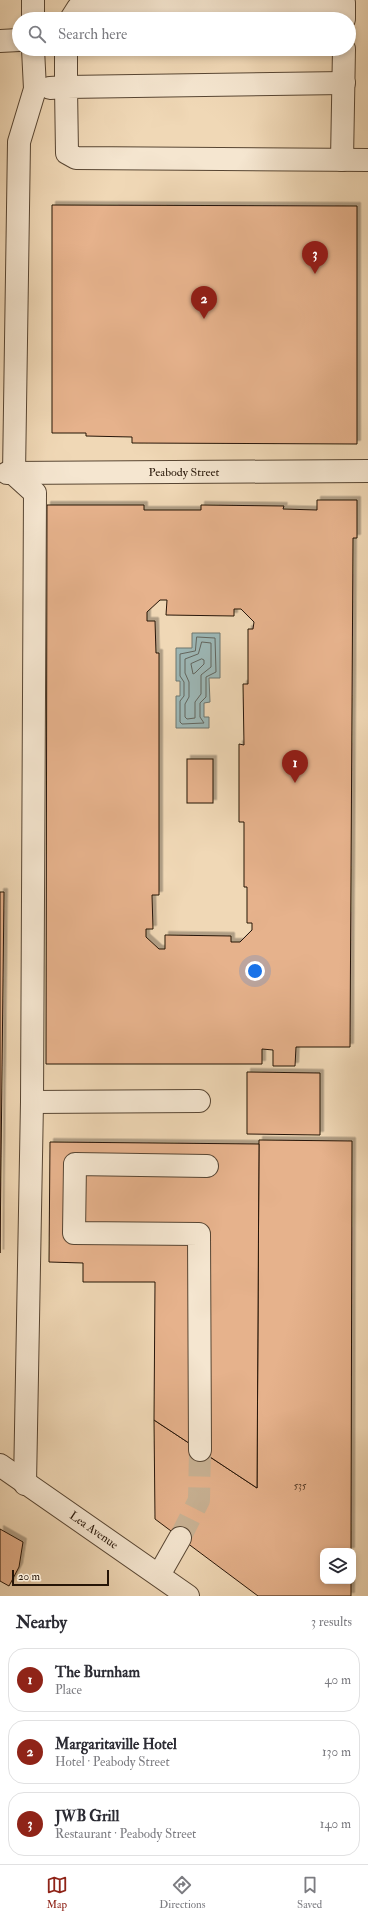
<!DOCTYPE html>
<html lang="en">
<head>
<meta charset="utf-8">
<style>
	:root { --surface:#fff; --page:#f7f7f7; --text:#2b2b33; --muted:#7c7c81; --line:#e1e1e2; --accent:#8f2418 }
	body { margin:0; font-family:"IM FELL Double Pica",serif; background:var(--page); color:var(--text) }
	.controls { position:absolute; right:12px; bottom:12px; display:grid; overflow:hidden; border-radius:8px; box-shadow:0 2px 6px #0003 }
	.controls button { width:36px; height:36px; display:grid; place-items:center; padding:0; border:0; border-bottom:1px solid var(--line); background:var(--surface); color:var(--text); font:20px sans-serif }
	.scale { position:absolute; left:12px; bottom:10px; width:97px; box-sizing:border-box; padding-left:4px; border:2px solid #261507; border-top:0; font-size:11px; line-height:14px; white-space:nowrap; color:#261507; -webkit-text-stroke:3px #f5e6d0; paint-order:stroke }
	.you { position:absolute; left:255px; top:971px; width:14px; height:14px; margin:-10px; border:3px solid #fff; border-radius:50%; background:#1a73e8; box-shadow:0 0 0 6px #1a73e833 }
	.badge { display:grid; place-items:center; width:26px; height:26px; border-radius:50%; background:var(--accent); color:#fff; font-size:13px; font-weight:700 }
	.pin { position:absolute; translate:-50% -33px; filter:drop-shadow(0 1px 2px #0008) }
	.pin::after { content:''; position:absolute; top:21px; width:14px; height:12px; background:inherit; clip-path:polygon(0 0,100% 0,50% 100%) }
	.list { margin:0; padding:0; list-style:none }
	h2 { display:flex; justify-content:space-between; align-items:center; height:52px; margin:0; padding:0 16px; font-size:17px }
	h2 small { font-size:13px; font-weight:400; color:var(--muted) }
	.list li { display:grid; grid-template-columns:26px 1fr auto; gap:12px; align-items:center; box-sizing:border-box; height:64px; margin:0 8px 8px; padding:0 8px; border:1px solid var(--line); border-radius:16px }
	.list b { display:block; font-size:15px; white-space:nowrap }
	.list p { margin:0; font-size:13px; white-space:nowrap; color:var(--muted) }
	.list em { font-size:13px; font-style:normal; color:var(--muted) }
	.icon { flex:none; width:22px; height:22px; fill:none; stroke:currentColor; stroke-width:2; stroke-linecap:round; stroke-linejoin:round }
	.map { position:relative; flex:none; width:368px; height:1596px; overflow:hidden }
	.search { position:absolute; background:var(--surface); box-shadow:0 2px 6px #0003; left:12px; right:12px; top:12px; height:44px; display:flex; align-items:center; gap:10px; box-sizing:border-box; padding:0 14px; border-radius:22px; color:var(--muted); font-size:15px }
	.sheet { height:268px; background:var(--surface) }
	nav { display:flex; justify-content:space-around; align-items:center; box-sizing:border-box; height:56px; border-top:1px solid var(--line); background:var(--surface); font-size:11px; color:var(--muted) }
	nav a { display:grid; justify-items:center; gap:2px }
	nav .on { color:var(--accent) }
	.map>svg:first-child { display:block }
</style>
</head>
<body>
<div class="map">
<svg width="368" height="1596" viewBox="0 0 368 1596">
	<defs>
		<filter id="shadow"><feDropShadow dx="3.5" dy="-3.5" stdDeviation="0" flood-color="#0004"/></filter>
	</defs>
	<rect width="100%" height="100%" fill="#f0d8b6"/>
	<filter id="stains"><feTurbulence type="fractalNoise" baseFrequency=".005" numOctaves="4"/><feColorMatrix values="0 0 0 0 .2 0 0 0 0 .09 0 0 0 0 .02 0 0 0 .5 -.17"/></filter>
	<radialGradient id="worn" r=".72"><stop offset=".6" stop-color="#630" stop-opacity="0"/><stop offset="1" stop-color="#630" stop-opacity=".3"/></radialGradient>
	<path fill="#9db8b7" stroke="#6d7771" d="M 192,633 L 220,633 L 220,678 L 209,678 L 210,702 L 204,703 L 204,717 L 209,717 L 209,728 L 176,728 L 176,696 L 180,696 L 180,681 L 176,681 L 176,648 L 192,648 Z"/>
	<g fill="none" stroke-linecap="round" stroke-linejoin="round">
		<g stroke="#62665f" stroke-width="1">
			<path d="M 197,637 L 215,638 L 216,672 L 206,677 L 206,697 L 200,703 L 200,717 L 204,723 L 182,724 L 180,722 L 180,701 L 184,696 L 184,682 L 180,676 L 180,654 L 195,651 Z"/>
			<path d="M 202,642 L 211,643 L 211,667 L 201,675 L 201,694 L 195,702 L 195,718 L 187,719 L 185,717 L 185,704 L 189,697 L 189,682 L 185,673 L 185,659 L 198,654 Z"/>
			<path d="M 202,659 L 204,660 L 204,664 L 195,673 L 193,674 L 191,664 Z"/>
		</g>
	</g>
	<g fill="#e6b28c" stroke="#261507" fill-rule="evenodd" filter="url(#shadow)">
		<path d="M 52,205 L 357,206 L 357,444 L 132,443 L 132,437 L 86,436 L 86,433 L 52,433 Z"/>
		<path d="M 317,500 L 357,500 L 357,538 L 353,538 L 350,1047 L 296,1047 L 295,1066 L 273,1066 L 273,1050 L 262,1049 L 262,1064 L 46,1064 L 47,505 L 144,505 L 144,510 L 201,510 L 201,505 L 284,506 L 283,509 L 317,510 ZM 160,600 L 167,600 L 166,615 L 234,616 L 234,609 L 241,609 L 254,622 L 253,629 L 248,629 L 248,684 L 243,684 L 244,745 L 239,744 L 239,822 L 244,822 L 244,887 L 247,887 L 247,923 L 252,923 L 252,930 L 240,942 L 231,942 L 231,936 L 165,935 L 165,949 L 159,949 L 146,937 L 146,929 L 153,929 L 152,895 L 159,895 L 159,653 L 156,653 L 155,621 L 147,621 L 147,612 Z"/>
		<rect x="187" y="759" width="26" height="44"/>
		<path d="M 0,892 L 4,892 L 0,1253 Z"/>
		<path d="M 247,1072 L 320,1073 L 320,1135 L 247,1134 Z"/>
		<path d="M 259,1140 L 352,1141 L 351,1551 L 323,1551 L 323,1581 L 351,1581 L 351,1596 L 258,1596 L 155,1519 L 154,1420 L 257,1488 Z"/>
		<path d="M 50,1142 L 259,1144 L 257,1488 L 154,1420 L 155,1282 L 83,1282 L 83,1263 L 49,1262 Z"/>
		<path d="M 0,1529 L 23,1542 L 19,1567 L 9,1586 L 0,1581 Z"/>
	</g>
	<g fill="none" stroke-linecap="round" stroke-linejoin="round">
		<path stroke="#c8b193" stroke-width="22" stroke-dasharray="22 11" stroke-linecap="butt" d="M 180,1538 L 199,1500 L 200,1450"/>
		<g stroke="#584633" stroke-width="24">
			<g id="minor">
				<path d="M 33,0 L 33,19"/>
				<path d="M 71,19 L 78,8 L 344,3 L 344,19"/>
				<path d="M 0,41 L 19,40"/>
				<path d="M 344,83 L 66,87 L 67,153 L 76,158 L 368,160"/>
				<path d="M 50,88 L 66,87 L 66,49"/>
				<path d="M 342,160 L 344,49"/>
				<path d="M 7,473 L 368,471"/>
				<path d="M 32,1102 L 199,1101"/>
				<path d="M 200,1450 L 199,1234 L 74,1233 L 75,1164 L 207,1166"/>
				<path d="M 0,1465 L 188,1596"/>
				<path d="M 25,1484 L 32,1102 L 35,493 L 14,474 L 19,142 L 35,89 L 33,49"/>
				<path d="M 159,1575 L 180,1538"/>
			</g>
		</g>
		<use href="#minor" stroke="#f5e6d0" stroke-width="22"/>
	</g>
	<g text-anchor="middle" stroke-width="3.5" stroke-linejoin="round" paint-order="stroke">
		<g font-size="10" fill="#563c28">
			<text x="300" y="1489">535</text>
		</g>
		<g font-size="12" fill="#261507" stroke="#f5e6d0">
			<text x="184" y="476">Peabody Street</text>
			<text transform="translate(94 1530) rotate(35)" y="4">Lea Avenue</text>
		</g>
	</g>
	<rect width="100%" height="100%" filter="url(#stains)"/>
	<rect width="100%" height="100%" fill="url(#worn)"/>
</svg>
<div class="controls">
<button><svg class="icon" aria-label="layers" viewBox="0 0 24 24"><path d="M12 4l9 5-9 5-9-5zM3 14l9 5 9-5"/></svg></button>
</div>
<div class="scale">20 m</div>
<div class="you"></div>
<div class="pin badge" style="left:295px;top:783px">1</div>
<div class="pin badge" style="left:204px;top:319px">2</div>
<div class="pin badge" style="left:315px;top:274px">3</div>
<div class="search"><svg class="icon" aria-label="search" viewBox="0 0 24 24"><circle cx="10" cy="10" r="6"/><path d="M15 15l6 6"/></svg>Search here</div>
</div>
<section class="sheet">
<h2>Nearby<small>3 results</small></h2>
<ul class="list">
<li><span class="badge">1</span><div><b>The Burnham</b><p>Place</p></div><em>40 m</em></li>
<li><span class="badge">2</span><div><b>Margaritaville Hotel</b><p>Hotel · Peabody Street</p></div><em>130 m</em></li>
<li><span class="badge">3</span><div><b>JWB Grill</b><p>Restaurant · Peabody Street</p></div><em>140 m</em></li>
</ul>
</section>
<nav>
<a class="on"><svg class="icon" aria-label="map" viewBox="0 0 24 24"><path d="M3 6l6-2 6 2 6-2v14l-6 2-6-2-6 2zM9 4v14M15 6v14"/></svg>Map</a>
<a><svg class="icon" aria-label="directions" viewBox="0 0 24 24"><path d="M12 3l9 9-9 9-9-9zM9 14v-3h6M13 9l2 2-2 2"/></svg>Directions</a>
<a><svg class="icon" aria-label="saved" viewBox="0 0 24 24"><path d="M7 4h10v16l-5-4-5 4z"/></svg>Saved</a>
</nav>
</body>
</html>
